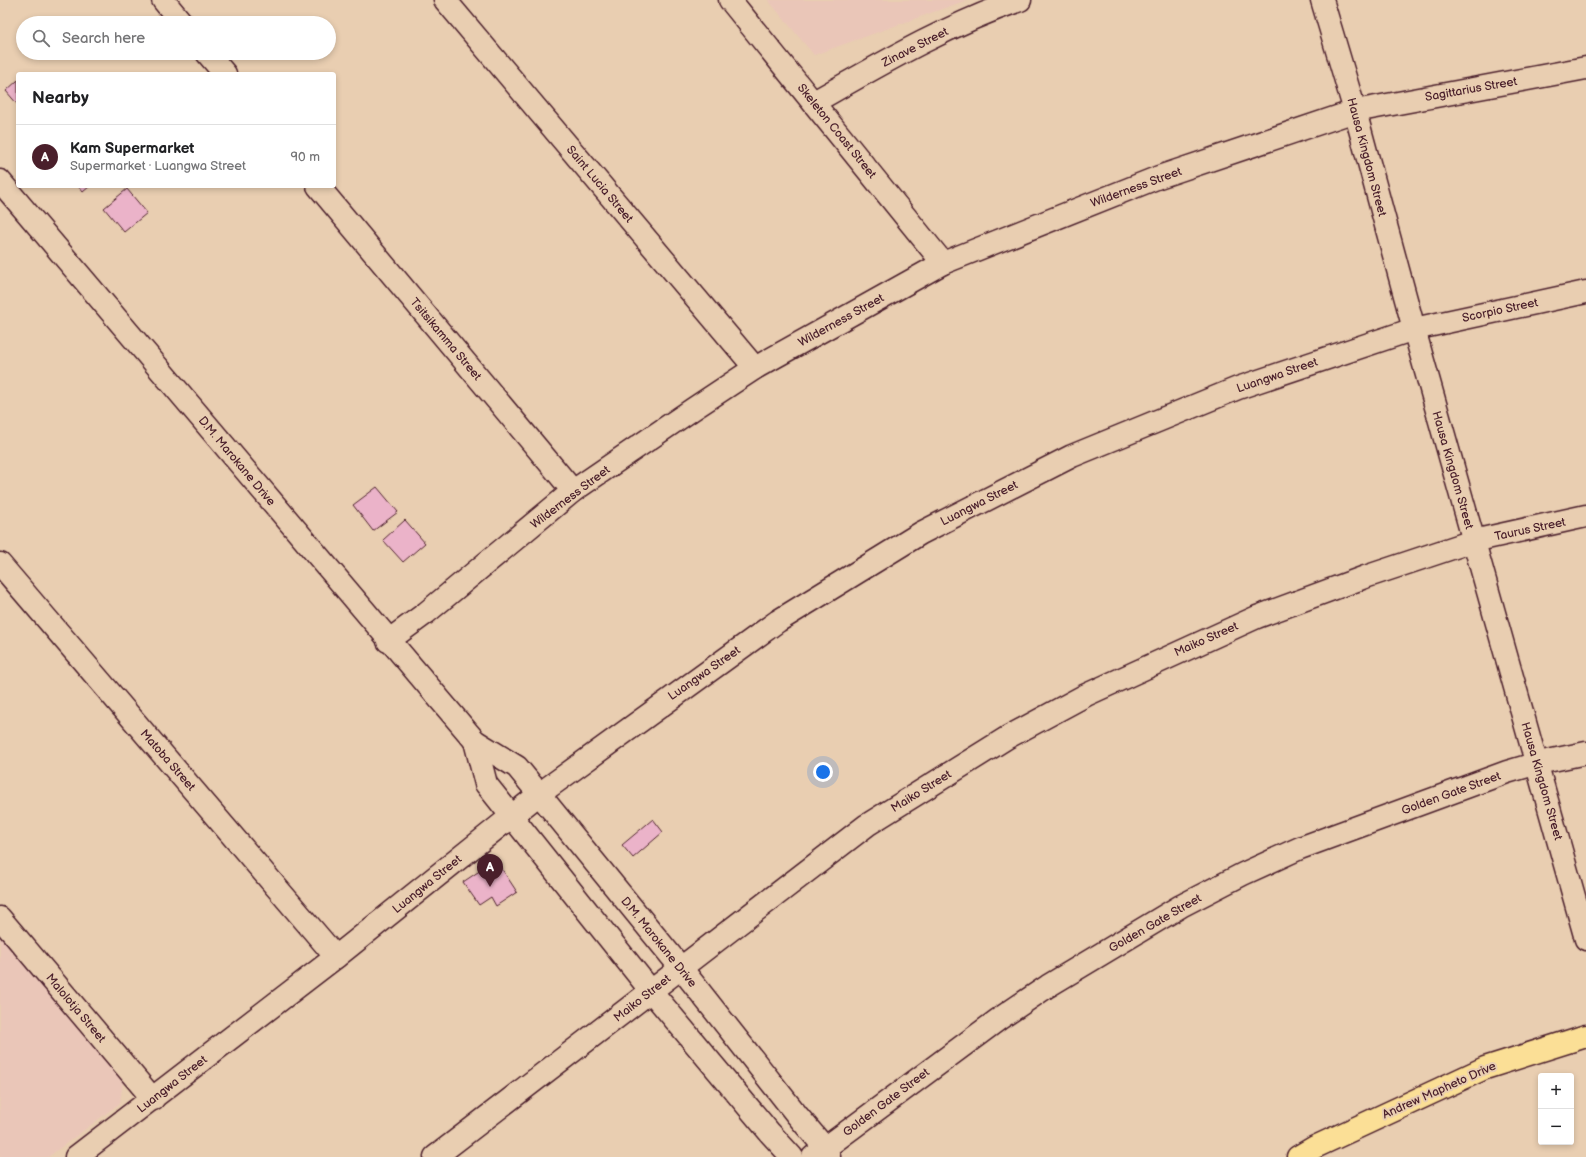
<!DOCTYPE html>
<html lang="en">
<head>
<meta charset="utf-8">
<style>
	:root { --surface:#fff; --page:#f2f2f2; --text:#202124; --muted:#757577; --line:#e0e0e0; --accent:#4a1f2b }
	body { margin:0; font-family:"Balsamiq Sans",sans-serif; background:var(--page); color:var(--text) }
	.controls { position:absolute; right:12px; bottom:12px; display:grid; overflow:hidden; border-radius:4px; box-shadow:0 2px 6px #0003 }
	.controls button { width:36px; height:36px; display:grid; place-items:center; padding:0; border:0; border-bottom:1px solid var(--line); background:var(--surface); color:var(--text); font:20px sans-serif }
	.you { position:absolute; left:823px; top:772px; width:14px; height:14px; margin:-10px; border:3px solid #fff; border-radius:50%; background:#1a73e8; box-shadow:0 0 0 6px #1a73e833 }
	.badge { display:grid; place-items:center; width:26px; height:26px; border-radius:50%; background:var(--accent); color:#fff; font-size:13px; font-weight:700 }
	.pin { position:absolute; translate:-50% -33px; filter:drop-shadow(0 1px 2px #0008) }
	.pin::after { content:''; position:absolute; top:21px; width:14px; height:12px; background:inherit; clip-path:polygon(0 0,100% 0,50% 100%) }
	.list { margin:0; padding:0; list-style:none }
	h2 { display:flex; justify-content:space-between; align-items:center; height:52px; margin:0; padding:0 16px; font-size:17px }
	h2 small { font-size:13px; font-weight:400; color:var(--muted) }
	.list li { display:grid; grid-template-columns:26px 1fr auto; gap:12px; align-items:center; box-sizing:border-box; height:64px; padding:0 16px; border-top:1px solid var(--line) }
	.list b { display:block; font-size:15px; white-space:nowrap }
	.list p { margin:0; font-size:13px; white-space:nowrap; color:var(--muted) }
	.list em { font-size:13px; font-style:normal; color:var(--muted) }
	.icon { flex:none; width:22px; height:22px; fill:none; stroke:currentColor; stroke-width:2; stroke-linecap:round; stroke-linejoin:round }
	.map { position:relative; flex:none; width:1586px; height:1157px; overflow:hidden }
	.search { position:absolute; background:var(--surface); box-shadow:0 2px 6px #0003; left:16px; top:16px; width:320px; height:44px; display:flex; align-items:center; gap:10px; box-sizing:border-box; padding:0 14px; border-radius:22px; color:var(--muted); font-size:15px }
	.panel { position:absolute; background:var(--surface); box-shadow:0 2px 6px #0003; left:16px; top:72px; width:320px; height:116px; border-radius:4px }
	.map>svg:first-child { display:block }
</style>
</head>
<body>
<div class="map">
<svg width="1586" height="1157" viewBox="0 0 1586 1157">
	<rect width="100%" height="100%" fill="#e9ceb1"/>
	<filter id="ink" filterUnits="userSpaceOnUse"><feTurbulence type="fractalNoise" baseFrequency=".025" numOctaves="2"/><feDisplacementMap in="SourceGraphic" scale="8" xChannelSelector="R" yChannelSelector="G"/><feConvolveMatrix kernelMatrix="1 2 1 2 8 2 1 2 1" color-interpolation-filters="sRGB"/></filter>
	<g filter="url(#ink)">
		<g fill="#eac6b8">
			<path d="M 768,0 L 967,0 L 814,55 Z"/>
			<path d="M 0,935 L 123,1081 L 120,1103 L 48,1157 L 0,1157 Z"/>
		</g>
		<g fill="#ebb3c9" stroke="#4a1f2b">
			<path d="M 18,80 L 18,105 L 6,91 Z"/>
			<path d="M 78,186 L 90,186 L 83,192 Z"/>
			<path d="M 127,189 L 147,213 L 124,232 L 104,208 Z"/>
			<path d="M 377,487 L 398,512 L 373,531 L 353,505 Z"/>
			<path d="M 405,520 L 425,543 L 403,562 L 383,540 Z"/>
			<path d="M 653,819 L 663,832 L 633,858 L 622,845 Z"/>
			<path d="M 496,860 L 517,892 L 496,906 L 491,897 L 479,905 L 463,882 Z"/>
		</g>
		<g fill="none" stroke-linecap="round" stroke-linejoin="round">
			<g stroke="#4a1f2b" stroke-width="25">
				<g id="street">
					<path d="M 163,0 L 182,23"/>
					<path d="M 445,0 L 755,368"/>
					<path d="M 730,0 L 943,263"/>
					<path d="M 1322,0 L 1355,111 L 1414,329 L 1586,939"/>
					<path d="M 207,53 L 225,74"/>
					<path d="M 814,102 C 881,64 947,25 1020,0"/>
					<path d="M 318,186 L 573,491"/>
					<path d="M 0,564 L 336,957"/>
					<path d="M 388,641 L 426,613 L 573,491 L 693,409 L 755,368 L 943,263 L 1159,177 L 1355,111 L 1586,68"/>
					<path d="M 0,918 L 153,1099"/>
					<path d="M 76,1157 L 336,957 L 538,795 L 778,621 L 921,533 L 1072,456 L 1238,388 L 1414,329 L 1586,292"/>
					<path d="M 435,1157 L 867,825 L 1008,737 L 1086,695 L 1257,617 L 1365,577 L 1473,541 L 1586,516"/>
					<path d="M 813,1157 L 999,1019 L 1048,986 L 1181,906 L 1243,874 L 1300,848 L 1507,772 L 1538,763 L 1586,753"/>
				</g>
			</g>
			<g stroke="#4a1f2b" stroke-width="25">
				<g id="secondary">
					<path d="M 0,181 L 475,741 L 517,767 L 681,968 L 797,1115 L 825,1148 L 829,1157"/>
					<path d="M 475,741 L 486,784 L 651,991 L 770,1133 L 792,1157"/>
				</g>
			</g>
			<g stroke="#4a1f2b" stroke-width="25">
				<path id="primary" d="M 1298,1157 L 1315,1147 L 1485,1068 L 1586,1036"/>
			</g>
			<use href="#street" stroke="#e9ceb1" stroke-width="22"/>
			<use href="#secondary" stroke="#e9ceb1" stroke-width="22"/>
			<use href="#primary" stroke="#fbdf96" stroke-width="22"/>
		</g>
	</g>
	<g text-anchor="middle" stroke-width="4" stroke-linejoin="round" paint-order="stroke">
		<g font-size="12" fill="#4a1f2b" stroke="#e9ceb1">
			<text transform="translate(915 47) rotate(-27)" y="4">Zinave Street</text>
			<text transform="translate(1471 89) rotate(-10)" y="4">Sagittarius Street</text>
			<text transform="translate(837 131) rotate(51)" y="4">Skeleton Coast Street</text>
			<text transform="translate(1367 157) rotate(75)" y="4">Hausa Kingdom Street</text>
			<text transform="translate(600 184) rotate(50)" y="4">Saint Lucia Street</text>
			<text transform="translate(1136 187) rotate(-20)" y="4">Wilderness Street</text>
			<text transform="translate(1500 310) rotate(-12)" y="4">Scorpio Street</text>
			<text transform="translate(841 320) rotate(-29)" y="4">Wilderness Street</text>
			<text transform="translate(446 339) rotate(50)" y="4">Tsitsikamma Street</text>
			<text transform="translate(1277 375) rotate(-19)" y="4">Luangwa Street</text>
			<text transform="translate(237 461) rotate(50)" y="4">D.M. Marokane Drive</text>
			<text transform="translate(1453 470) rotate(74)" y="4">Hausa Kingdom Street</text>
			<text transform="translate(570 497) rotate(-37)" y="4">Wilderness Street</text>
			<text transform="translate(979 503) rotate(-27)" y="4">Luangwa Street</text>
			<text transform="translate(1530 529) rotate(-12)" y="4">Taurus Street</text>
			<text transform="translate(1206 639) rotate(-24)" y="4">Maiko Street</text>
			<text transform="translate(704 673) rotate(-35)" y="4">Luangwa Street</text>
			<text transform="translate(168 760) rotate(49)" y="4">Matoba Street</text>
			<text transform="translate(1542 781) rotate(74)" y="4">Hausa Kingdom Street</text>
			<text transform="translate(921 791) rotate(-32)" y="4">Maiko Street</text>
			<text transform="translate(1451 793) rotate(-20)" y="4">Golden Gate Street</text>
			<text transform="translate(427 884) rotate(-39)" y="4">Luangwa Street</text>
			<text transform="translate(1155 923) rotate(-30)" y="4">Golden Gate Street</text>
			<text transform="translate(659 942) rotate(51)" y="4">D.M. Marokane Drive</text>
			<text transform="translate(642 998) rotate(-38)" y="4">Maiko Street</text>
			<text transform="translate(76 1008) rotate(50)" y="4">Malolotja Street</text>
			<text transform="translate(172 1084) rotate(-38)" y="4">Luangwa Street</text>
			<text transform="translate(1439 1090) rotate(-24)" y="4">Andrew Mapheto Drive</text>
			<text transform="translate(886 1102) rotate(-37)" y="4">Golden Gate Street</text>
		</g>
	</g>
</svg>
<div class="controls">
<button>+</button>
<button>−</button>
</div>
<div class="you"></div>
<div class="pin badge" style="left:490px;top:887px">A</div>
<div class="search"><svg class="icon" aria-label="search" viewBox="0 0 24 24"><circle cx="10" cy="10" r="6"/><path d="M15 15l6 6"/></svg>Search here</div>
<section class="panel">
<h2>Nearby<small></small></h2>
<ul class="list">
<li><span class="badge">A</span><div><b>Kam Supermarket</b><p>Supermarket · Luangwa Street</p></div><em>90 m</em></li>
</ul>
</section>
</div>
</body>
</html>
